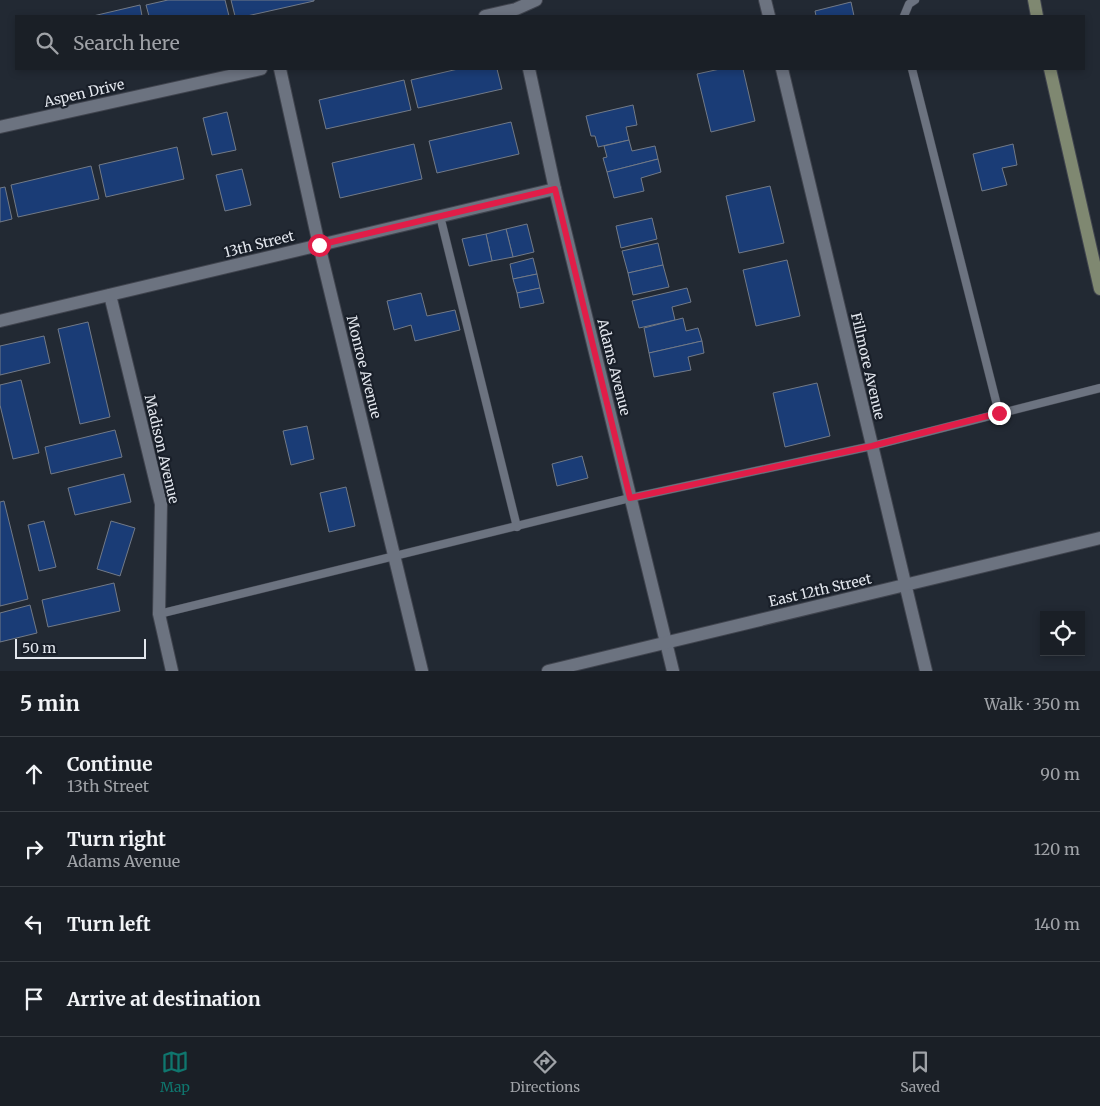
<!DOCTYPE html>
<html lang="en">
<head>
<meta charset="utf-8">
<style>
	:root { --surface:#1a1f26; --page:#23272e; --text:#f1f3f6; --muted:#9fa2a7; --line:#383d43; --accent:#0f766e }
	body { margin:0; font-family:Merriweather,serif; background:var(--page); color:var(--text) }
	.controls { position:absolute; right:15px; bottom:15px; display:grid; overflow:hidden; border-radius:0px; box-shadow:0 2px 8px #0003 }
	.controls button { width:45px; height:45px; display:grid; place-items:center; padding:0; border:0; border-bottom:1px solid var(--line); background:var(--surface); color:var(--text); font:25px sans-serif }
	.scale { position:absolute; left:15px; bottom:12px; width:131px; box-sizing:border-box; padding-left:5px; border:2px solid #e3e7ee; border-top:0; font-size:14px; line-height:18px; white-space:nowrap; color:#e3e7ee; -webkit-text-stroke:4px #191f29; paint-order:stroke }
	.stop { position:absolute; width:15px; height:15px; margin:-11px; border:4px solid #e11d48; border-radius:50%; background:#fff }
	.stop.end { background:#e11d48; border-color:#fff; box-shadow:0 1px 5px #0008 }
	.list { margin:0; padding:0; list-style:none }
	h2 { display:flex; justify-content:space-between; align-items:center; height:65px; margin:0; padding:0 20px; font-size:21px }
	h2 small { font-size:16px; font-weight:400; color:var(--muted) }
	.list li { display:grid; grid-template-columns:32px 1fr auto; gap:15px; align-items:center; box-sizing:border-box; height:75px; padding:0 20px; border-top:1px solid var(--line) }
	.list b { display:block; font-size:19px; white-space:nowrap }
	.list p { margin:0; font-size:16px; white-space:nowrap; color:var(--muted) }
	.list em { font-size:16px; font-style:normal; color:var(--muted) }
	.icon { flex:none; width:28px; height:28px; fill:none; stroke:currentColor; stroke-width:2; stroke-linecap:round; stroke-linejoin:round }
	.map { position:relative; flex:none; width:1100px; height:671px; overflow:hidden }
	.search { position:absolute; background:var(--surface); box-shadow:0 2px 8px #0003; left:15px; right:15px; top:15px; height:55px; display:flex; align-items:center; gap:12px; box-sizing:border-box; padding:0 18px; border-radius:0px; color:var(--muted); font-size:19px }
	.sheet { height:365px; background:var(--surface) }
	nav { display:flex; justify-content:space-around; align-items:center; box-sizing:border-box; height:70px; border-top:1px solid var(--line); background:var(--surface); font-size:14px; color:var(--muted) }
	nav a { display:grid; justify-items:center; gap:2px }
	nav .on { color:var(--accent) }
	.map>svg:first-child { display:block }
</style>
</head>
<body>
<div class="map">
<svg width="1100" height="671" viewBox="0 0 1100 671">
	<rect width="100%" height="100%" fill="#222933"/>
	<g fill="#1a3c76" stroke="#727a87">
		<path d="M 168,0 L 225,0 L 229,16 L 149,16 L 146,5 Z"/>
		<path d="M 231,0 L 314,0 L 314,1 L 247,16 L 235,16 Z"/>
		<path d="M 851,2 L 854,16 L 816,16 L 815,11 Z"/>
		<path d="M 140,5 L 142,16 L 93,16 Z"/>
		<path d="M 458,69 L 497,69 L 502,89 L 418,108 L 411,80 Z"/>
		<path d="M 720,69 L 743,69 L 755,121 L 711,132 L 697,74 Z"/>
		<path d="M 404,80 L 411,110 L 326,129 L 319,100 Z"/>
		<path d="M 633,105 L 637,125 L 626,127 L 629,140 L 598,147 L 595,136 L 591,136 L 586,116 Z"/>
		<path d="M 227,112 L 236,150 L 212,155 L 203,118 Z"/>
		<path d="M 511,122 L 519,154 L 437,173 L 429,141 Z"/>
		<path d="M 629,140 L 632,151 L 655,146 L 658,159 L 607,172 L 603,158 L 607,157 L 604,146 Z"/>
		<path d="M 414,144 L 422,179 L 340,198 L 332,163 Z"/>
		<path d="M 1013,144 L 1017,165 L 1002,168 L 1007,185 L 982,191 L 973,154 Z"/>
		<path d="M 177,147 L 184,179 L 106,197 L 99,165 Z"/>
		<path d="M 658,159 L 661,172 L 641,178 L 644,191 L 614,198 L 607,172 Z"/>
		<path d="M 91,166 L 99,199 L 18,217 L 11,185 Z"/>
		<path d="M 242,169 L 251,205 L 225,211 L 216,175 Z"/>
		<path d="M 770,186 L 784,243 L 739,253 L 726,196 Z"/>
		<path d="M 5,187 L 12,219 L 0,222 L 0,188 Z"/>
		<path d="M 652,218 L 657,239 L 621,248 L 616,226 Z"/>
		<path d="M 527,224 L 534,252 L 513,257 L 506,229 Z"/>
		<path d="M 506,229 L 513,257 L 492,261 L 486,234 Z"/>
		<path d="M 486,234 L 492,261 L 469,266 L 462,239 Z"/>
		<path d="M 658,243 L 663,265 L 628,273 L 622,251 Z"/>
		<path d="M 533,258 L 537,274 L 513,279 L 510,264 Z"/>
		<path d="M 787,260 L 800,316 L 756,326 L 743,270 Z"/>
		<path d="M 663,265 L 669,287 L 633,295 L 628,273 Z"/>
		<path d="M 537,274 L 540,288 L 517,293 L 513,279 Z"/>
		<path d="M 540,288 L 544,303 L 520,308 L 517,293 Z"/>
		<path d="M 687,288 L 691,302 L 672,307 L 675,320 L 639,328 L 632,301 Z"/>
		<path d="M 421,293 L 427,316 L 455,310 L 460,330 L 415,341 L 411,325 L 394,330 L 387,301 Z"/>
		<path d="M 683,318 L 686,331 L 698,328 L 702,341 L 649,353 L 644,328 Z"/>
		<path d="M 88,322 L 110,417 L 80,424 L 58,329 Z"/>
		<path d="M 44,336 L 50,363 L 0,375 L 0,346 Z"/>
		<path d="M 702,341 L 704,353 L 688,357 L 691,370 L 654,377 L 649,353 Z"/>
		<path d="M 21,380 L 39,453 L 13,459 L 0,405 L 0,385 Z"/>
		<path d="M 817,383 L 830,436 L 785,447 L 773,393 Z"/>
		<path d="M 307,426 L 314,459 L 291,465 L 283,431 Z"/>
		<path d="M 115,430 L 122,457 L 51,474 L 45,447 Z"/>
		<path d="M 582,456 L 588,478 L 557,486 L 552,464 Z"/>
		<path d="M 124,474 L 131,502 L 75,515 L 68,488 Z"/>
		<path d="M 346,487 L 355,526 L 329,532 L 320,493 Z"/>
		<path d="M 4,501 L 28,599 L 0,606 L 0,502 Z"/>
		<path d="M 44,521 L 56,567 L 39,571 L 28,525 Z"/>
		<path d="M 111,521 L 135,528 L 120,576 L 97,569 Z"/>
		<path d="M 114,583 L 120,611 L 48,627 L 42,600 Z"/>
		<path d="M 30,605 L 37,633 L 0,642 L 0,613 Z"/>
	</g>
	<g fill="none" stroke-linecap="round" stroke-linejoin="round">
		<g stroke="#40444e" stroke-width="9">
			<g id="lane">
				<path d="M 904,16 L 909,4 L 915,0"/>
				<path d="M 912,69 L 999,413"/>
				<path d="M 440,216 L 517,527"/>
				<path d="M 159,614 L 630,498 L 872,446 L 1100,388"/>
			</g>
		</g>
		<g stroke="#40444e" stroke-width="14">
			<g id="street">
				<path d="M 765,0 L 769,16"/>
				<path d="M 485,16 L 516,9 L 536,0"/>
				<path d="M 280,69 L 319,245 L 422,671"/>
				<path d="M 529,69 L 555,189 L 673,671"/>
				<path d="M 782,69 L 926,671"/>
				<path d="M 0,127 L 261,69"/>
				<path d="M 110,295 L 161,504 L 159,614 L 172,671"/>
				<path d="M 0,321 L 555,189"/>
				<path d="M 548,671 L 1100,538"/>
			</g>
		</g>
		<g stroke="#40444e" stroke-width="14">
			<g id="secondary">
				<path d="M 1034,0 L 1037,16"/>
				<path d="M 1050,69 L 1100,289"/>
			</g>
		</g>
		<use href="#lane" stroke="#6c7380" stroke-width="8"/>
		<use href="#street" stroke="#6c7380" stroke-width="12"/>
		<use href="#secondary" stroke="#7f8871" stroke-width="12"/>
	</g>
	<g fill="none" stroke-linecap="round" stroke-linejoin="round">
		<path stroke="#e11d48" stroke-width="6" d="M 319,245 L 555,189 L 630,498 L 872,446 L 999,413"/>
	</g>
	<g text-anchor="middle" stroke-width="4.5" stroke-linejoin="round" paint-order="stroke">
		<g font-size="14" fill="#e3e7ee" stroke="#191f29">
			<text transform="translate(84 93) rotate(-13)" y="5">Aspen Drive</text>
			<text transform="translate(259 244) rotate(-14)" y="5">13th Street</text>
			<text transform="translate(868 366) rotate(77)" y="5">Fillmore Avenue</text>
			<text transform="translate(364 367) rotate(76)" y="5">Monroe Avenue</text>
			<text transform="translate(614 367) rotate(76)" y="5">Adams Avenue</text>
			<text transform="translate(162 449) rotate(77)" y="5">Madison Avenue</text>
			<text transform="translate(820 590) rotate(-13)" y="5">East 12th Street</text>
		</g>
	</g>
</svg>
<div class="controls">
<button><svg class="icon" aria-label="locate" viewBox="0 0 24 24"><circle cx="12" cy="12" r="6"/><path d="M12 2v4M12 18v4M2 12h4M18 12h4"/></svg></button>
</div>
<div class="scale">50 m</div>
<div class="stop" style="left:319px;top:245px"></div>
<div class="stop end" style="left:999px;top:413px"></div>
<div class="search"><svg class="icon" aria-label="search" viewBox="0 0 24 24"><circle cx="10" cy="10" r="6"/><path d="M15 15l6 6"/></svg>Search here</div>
</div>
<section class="sheet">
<h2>5 min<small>Walk · 350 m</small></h2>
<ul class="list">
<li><svg class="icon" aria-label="ahead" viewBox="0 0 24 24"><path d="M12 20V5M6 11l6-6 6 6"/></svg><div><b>Continue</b><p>13th Street</p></div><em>90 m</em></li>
<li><svg class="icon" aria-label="right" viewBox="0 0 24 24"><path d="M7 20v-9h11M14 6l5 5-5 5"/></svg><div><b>Turn right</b><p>Adams Avenue</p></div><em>120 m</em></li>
<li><svg class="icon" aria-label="left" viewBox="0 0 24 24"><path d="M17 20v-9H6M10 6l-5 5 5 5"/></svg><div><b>Turn left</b></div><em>140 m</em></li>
<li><svg class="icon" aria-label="arrive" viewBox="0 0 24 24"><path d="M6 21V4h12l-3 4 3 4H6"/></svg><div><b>Arrive at destination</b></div></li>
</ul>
</section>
<nav>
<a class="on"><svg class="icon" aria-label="map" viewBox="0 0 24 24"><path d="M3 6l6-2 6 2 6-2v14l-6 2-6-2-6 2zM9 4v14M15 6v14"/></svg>Map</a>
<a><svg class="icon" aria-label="directions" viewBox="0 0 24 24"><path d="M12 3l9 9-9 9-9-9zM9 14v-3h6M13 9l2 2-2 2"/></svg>Directions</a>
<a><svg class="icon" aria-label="saved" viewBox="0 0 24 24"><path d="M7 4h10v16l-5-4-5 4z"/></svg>Saved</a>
</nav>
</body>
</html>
